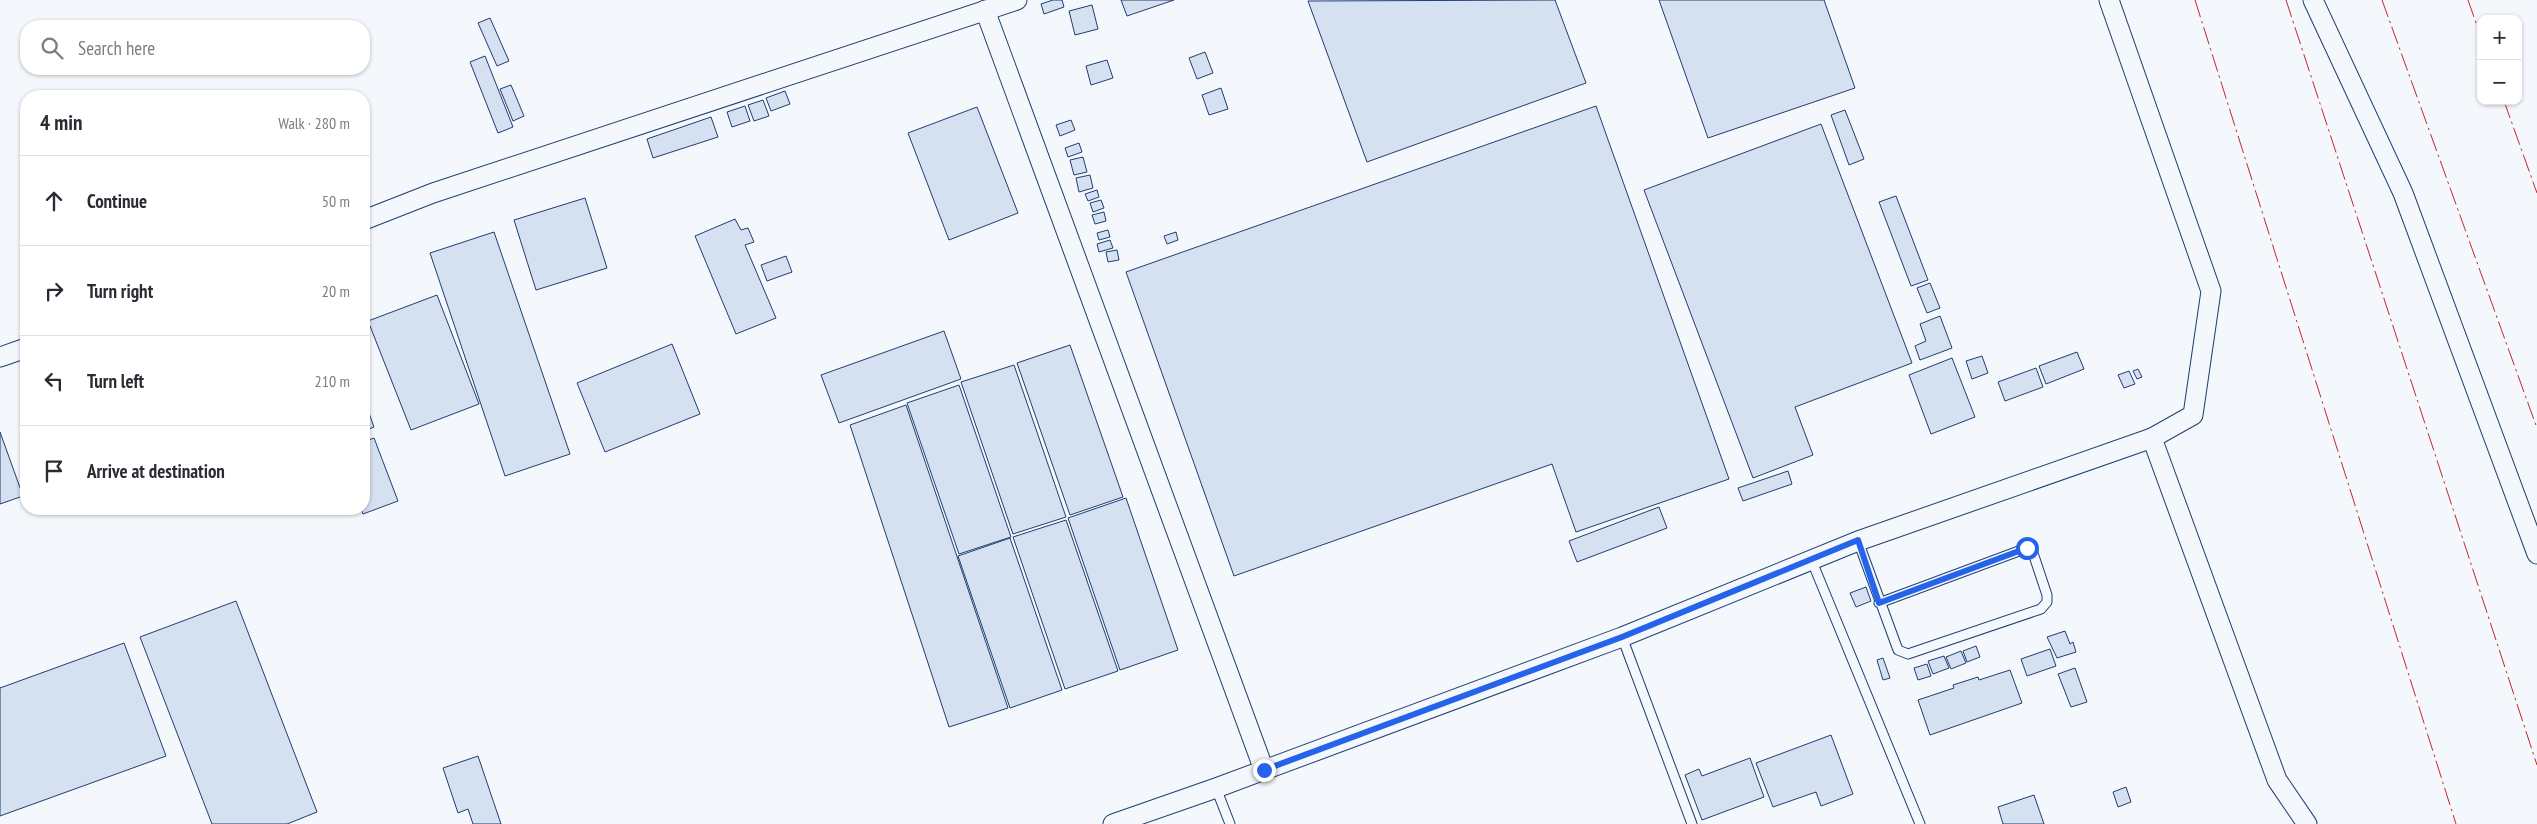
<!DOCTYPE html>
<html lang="en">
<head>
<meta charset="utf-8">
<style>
	:root { --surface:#fff; --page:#f2f2f3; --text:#2b2b33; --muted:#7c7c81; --line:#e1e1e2 }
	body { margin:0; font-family:"PT Sans Narrow",sans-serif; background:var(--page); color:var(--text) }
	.controls { position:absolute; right:15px; top:15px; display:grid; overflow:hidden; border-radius:10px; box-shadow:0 1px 4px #0004 }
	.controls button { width:45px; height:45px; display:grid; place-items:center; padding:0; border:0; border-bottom:1px solid var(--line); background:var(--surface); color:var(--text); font:25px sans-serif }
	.stop { position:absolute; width:15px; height:15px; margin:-11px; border:4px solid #2563eb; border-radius:50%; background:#fff }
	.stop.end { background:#2563eb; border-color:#fff; box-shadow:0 1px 5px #0008 }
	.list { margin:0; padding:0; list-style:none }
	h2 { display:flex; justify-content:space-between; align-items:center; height:65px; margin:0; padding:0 20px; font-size:21px }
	h2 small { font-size:16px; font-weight:400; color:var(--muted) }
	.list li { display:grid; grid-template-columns:32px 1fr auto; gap:15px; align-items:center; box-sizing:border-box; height:90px; padding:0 20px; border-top:1px solid var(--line) }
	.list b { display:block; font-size:19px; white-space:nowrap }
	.list em { font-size:16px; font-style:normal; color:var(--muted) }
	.icon { flex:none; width:28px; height:28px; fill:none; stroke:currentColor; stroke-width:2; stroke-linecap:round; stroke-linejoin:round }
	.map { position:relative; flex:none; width:2537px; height:824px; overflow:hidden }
	.search { position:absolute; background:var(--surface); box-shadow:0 1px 4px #0004; left:20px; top:20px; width:350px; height:55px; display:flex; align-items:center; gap:12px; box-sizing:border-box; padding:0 18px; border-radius:20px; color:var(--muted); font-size:19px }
	.panel { position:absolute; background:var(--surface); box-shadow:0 1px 4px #0004; left:20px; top:90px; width:350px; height:425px; border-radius:20px }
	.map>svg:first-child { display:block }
</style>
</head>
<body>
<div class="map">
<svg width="2537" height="824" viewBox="0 0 2537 824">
	<rect width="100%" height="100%" fill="#f4f7fb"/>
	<g fill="#d5e0f0" stroke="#1d3f73">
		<path d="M 1053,0 L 1062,0 L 1064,7 L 1044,14 L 1041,4 Z"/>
		<path d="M 1121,0 L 1174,0 L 1127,16 Z"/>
		<path d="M 1555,0 L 1586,83 L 1367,162 L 1308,1 Z"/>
		<path d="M 1659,0 L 1824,0 L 1855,88 L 1708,138 Z"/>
		<path d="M 1092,5 L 1098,29 L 1075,35 L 1069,11 Z"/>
		<path d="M 490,18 L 509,61 L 497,66 L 478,23 Z"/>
		<path d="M 1205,52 L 1213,73 L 1197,79 L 1189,58 Z"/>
		<path d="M 485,56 L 513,127 L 498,133 L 470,62 Z"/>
		<path d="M 1107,60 L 1113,78 L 1091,85 L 1086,66 Z"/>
		<path d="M 511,85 L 524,116 L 513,121 L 500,89 Z"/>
		<path d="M 1221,88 L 1228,109 L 1209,115 L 1202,95 Z"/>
		<path d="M 785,91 L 790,104 L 771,111 L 766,98 Z"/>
		<path d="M 763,100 L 769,116 L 754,121 L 748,105 Z"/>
		<path d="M 745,106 L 750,121 L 732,127 L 727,112 Z"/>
		<path d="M 1596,106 L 1729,479 L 1576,532 L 1552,464 L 1234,576 L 1126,272 Z"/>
		<path d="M 977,107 L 1018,213 L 949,240 L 908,133 Z"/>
		<path d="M 1845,110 L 1864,159 L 1849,165 L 1831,115 Z"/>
		<path d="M 711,117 L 718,137 L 653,158 L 647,139 Z"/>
		<path d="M 1071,120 L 1075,130 L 1060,136 L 1056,125 Z"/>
		<path d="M 1821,124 L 1912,363 L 1795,407 L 1813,455 L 1753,478 L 1644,190 Z"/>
		<path d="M 1079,143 L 1082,152 L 1068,157 L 1065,148 Z"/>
		<path d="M 1083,157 L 1087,172 L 1074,175 L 1070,160 Z"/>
		<path d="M 1090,175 L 1093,188 L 1079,192 L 1076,178 Z"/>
		<path d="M 1097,190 L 1099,197 L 1088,201 L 1085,194 Z"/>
		<path d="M 1896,196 L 1928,280 L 1911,286 L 1879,202 Z"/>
		<path d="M 585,198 L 607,268 L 536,290 L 514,220 Z"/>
		<path d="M 1101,200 L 1104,208 L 1093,212 L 1090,203 Z"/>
		<path d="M 1104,212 L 1106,221 L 1095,224 L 1092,215 Z"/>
		<path d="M 735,219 L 741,230 L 748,228 L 754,242 L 745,245 L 776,318 L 736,334 L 695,236 Z"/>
		<path d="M 1108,230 L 1110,237 L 1099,240 L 1097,233 Z"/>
		<path d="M 494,232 L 570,454 L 505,476 L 430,253 Z"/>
		<path d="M 1176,232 L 1178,240 L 1167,244 L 1164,236 Z"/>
		<path d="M 1110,240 L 1113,248 L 1099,252 L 1097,244 Z"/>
		<path d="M 1117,250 L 1119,260 L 1108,262 L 1106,252 Z"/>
		<path d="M 786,256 L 792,272 L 767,281 L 761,265 Z"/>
		<path d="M 1930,283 L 1940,308 L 1927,313 L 1917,288 Z"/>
		<path d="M 437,295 L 479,404 L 411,430 L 368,321 Z"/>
		<path d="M 1940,316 L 1952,348 L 1920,360 L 1915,346 L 1926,341 L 1920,324 Z"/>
		<path d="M 944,331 L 961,379 L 839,423 L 821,375 Z"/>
		<path d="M 672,344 L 700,414 L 605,452 L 577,383 Z"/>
		<path d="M 1070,345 L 1123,497 L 1070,515 L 1017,363 Z"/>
		<path d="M 2077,352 L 2084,369 L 2046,384 L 2039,366 Z"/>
		<path d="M 1982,356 L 1988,373 L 1972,379 L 1966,361 Z"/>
		<path d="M 1952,358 L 1975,417 L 1931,434 L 1909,375 Z"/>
		<path d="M 1014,365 L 1066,517 L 1013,534 L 961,382 Z"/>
		<path d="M 2036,368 L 2043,387 L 2005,401 L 1998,382 Z"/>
		<path d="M 2138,369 L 2142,377 L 2137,379 L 2133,371 Z"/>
		<path d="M 2129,371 L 2135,384 L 2124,388 L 2118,375 Z"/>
		<path d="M 959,385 L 1011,537 L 959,554 L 907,403 Z"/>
		<path d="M 364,399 L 374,427 L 364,431 Z"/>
		<path d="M 906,405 L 1008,708 L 949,727 L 850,425 Z"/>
		<path d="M 0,432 L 23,496 L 0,504 Z"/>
		<path d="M 374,438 L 398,501 L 363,514 L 361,509 L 364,509 L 364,442 Z"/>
		<path d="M 1788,471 L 1792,484 L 1743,501 L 1738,488 Z"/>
		<path d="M 1126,498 L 1178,650 L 1120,670 L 1068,518 Z"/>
		<path d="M 1659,507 L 1667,528 L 1577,562 L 1569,541 Z"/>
		<path d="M 1066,520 L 1118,671 L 1065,689 L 1013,537 Z"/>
		<path d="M 1010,538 L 1062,690 L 1010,708 L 958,556 Z"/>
		<path d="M 1866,587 L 1871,601 L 1856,607 L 1850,593 Z"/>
		<path d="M 236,601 L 317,812 L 287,824 L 212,824 L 140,637 Z"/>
		<path d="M 2065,631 L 2070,644 L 2073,642 L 2076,652 L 2057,658 L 2047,637 Z"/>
		<path d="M 124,643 L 166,756 L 0,816 L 0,688 Z"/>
		<path d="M 1976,646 L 1980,657 L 1967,662 L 1963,651 Z"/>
		<path d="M 2050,649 L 2056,666 L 2027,676 L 2021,659 Z"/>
		<path d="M 1961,651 L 1966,663 L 1951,669 L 1946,657 Z"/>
		<path d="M 1944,656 L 1949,668 L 1933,674 L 1928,661 Z"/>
		<path d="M 1883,658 L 1890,678 L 1883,680 L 1877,660 Z"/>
		<path d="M 1927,664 L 1931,676 L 1918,680 L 1914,668 Z"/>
		<path d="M 2075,668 L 2087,702 L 2071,707 L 2058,674 Z"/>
		<path d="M 2010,670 L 2022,703 L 1930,735 L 1918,700 L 1954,688 L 1953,685 L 1978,677 L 1979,680 Z"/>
		<path d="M 1831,735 L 1853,794 L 1821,806 L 1816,792 L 1773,807 L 1756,763 Z"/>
		<path d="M 478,756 L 501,824 L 473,824 L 468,809 L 458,813 L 443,768 Z"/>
		<path d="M 1750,758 L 1764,797 L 1702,820 L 1685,775 L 1699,769 L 1702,776 Z"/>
		<path d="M 2126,787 L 2131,802 L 2118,807 L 2113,792 Z"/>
		<path d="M 2034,795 L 2044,824 L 2003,824 L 1998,807 Z"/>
	</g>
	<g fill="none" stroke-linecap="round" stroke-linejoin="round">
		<g stroke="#1d3f73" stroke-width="11">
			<g id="lane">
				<path d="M 1858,541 L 1898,650 L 1908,654 L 2041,609 L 2047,602 L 2047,595 L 2033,553 L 2027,548 L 1879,603"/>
				<path d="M 1811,559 L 1920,824"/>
				<path d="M 1622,637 L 1692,824"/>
				<path d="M 1216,788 L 1230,824"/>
			</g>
		</g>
		<g stroke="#1d3f73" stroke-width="21">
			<g id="street">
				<path d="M 2109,0 L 2211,291 L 2193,415 L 2152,438 L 2277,780 L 2307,824"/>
				<path d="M 2313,0 L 2403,193 L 2537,554"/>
				<path d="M 985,10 L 1264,770"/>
				<path d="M 364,220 L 433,193 L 1017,0"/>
				<path d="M 0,357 L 26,348"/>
				<path d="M 1113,824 L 1216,788 L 1622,637 L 1858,541 L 2152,438"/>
			</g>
		</g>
		<use href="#lane" stroke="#f4f7fb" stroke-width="9"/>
		<use href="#street" stroke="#f4f7fb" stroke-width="19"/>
		<g stroke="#c62828" stroke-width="1" stroke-dasharray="18 4 2.5 4" stroke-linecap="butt">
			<path d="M 2195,0 L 2456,824"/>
			<path d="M 2286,0 L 2537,765"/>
			<path d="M 2382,0 L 2537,428"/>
			<path d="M 2468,0 L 2481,37"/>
			<path d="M 2504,101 L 2537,193"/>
		</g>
	</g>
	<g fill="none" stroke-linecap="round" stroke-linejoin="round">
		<path stroke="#2563eb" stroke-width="6" d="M 1264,770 L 1622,637 L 1858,540 L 1879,603 L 2027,548"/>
	</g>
</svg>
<div class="controls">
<button>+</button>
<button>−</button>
</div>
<div class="stop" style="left:2027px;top:548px"></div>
<div class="stop end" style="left:1264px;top:770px"></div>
<div class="search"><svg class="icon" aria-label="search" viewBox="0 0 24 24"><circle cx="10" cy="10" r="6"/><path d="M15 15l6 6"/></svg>Search here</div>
<section class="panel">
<h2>4 min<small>Walk · 280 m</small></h2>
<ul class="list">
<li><svg class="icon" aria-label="ahead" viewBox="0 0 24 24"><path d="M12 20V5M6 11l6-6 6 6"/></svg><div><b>Continue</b></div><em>50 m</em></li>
<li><svg class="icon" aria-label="right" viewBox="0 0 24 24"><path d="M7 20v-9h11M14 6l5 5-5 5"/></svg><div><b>Turn right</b></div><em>20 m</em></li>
<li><svg class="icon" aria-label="left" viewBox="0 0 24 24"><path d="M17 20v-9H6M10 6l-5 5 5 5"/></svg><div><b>Turn left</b></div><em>210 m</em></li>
<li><svg class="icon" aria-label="arrive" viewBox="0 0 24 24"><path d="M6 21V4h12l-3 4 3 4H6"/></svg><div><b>Arrive at destination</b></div></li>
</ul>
</section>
</div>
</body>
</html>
